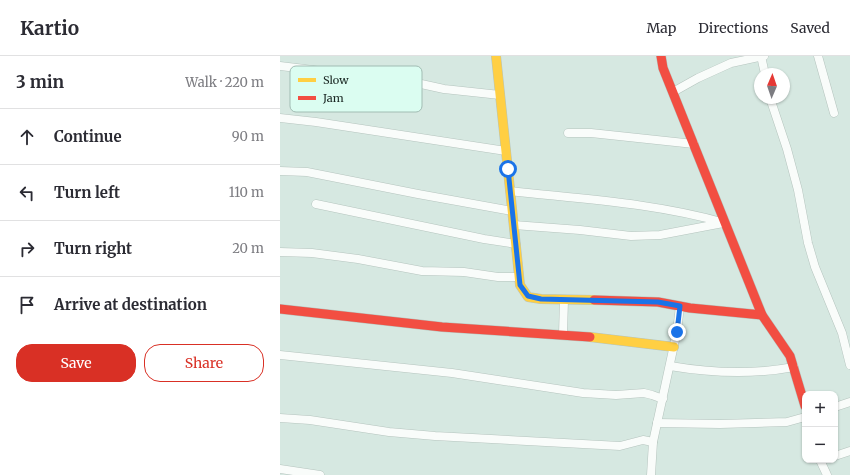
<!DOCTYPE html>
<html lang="en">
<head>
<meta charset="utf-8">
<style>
	:root { --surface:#fff; --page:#f7f7f7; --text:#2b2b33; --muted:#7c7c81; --line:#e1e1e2; --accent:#d93025 }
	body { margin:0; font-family:Merriweather,serif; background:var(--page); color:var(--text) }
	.controls { position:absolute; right:12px; bottom:12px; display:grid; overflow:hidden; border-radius:8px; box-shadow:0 1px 3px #0004 }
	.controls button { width:36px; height:36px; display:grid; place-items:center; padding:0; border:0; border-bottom:1px solid var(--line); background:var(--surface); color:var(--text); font:20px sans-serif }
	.compass { position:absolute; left:474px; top:12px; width:36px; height:36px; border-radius:50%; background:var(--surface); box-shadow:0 1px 3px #0004; rotate:2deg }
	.stop { position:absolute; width:12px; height:12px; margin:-9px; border:3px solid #1a73e8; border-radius:50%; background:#fff }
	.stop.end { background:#1a73e8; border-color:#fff; box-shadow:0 1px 4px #0008 }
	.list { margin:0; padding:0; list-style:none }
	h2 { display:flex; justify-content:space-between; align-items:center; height:52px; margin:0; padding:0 16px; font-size:17px }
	h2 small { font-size:13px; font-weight:400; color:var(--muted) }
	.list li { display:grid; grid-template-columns:26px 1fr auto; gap:12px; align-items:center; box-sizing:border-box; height:56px; padding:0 16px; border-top:1px solid var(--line) }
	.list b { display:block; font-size:15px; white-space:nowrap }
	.list em { font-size:13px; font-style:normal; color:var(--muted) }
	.actions { display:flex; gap:8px; padding:12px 16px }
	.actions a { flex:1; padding:9px 0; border:1px solid var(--accent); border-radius:16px; text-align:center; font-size:14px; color:var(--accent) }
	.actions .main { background:var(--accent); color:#fff }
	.icon { flex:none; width:22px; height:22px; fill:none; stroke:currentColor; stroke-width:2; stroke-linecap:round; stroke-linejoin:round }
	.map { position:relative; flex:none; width:570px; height:419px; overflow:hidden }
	header { display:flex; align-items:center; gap:24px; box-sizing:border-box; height:56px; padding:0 20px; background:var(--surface); border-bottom:1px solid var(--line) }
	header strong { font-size:19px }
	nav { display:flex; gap:22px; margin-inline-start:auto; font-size:14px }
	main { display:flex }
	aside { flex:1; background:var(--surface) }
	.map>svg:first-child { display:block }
</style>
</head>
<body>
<header>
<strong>Kartio</strong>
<nav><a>Map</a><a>Directions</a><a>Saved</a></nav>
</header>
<main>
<aside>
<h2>3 min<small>Walk · 220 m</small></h2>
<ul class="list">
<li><svg class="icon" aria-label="ahead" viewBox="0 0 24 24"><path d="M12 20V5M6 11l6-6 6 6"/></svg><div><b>Continue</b></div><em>90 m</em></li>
<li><svg class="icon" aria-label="left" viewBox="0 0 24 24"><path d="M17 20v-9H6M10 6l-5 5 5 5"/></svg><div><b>Turn left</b></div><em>110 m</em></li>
<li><svg class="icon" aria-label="right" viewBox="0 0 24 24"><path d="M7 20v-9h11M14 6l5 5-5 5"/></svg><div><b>Turn right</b></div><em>20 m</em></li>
<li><svg class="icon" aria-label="arrive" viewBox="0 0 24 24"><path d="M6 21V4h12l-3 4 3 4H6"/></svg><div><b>Arrive at destination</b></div></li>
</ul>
<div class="actions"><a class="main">Save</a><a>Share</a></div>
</aside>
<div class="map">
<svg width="570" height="419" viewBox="0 0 570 419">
	<rect width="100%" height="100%" fill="#d6e8e1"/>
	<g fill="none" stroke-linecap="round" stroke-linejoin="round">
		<g stroke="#b5c4be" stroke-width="9">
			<g id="street">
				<path d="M 481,0 L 485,18"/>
				<path d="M 538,0 L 554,57"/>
				<path d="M 0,10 L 132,26 L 164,33 L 220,39"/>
				<path d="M 393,36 L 418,22 L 451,7 L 484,0"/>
				<path d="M 490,42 L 507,93 L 518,134 L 528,187 L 535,211 L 562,277 L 570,309"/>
				<path d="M 0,62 L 36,66 L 226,95"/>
				<path d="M 288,77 L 311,77 L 414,88"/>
				<path d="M 0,115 L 27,116 L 138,138 L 232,155"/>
				<path d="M 230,135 C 302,143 375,147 445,167"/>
				<path d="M 36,148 L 204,183 L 236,188"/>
				<path d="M 234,169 L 300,174 L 351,180 L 380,179 L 443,167"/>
				<path d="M 0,196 L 32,197 L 78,203 L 142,215 L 184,216 L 218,221 L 239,221"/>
				<path d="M 283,278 L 284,244"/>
				<path d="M 0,299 L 172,317 L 303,337 L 336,339 L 364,337 L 372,339 L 383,343"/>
				<path d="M 390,310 C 431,317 472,319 514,311"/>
				<path d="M 555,351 L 570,346"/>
				<path d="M 0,362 L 30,364 L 109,376 L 155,380 L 340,390 L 363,384 L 373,386"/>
				<path d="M 377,367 L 440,368 L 507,366 L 525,361"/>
				<path d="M 555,400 L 570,395"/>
				<path d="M 540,404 L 547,419"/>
				<path d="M 0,413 L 40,419"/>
				<path d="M 371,419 L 373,386 L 397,275 L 400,250"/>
			</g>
		</g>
		<g stroke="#b5c4be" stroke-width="10">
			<g id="slow">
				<path d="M 216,0 L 240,229 L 248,241 L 261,243 L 314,244"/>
				<path d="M 310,281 L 394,291"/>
			</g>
		</g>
		<g stroke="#b5c4be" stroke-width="10">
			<g id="jam">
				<path d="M 381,0 L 383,12 L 482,259 L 510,300 L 525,350"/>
				<path d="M 314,244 L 378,246 L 410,252 L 482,259"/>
				<path d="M 0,253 L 162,271 L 310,281"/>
			</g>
		</g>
		<use href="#street" stroke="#f9fcfa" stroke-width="8"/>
		<use href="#slow" stroke="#ffcf43" stroke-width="9"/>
		<use href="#jam" stroke="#f24e42" stroke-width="9"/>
	</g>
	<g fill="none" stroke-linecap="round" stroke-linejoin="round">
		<path stroke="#1a73e8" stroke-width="5" d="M 228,113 L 240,229 L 248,240 L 261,243 L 378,246 L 400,250 L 397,276"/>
	</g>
	<rect x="10" y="10" width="132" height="46" rx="6" fill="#dbfdf1" stroke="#a1bcb3" stroke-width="1"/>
	<rect x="18" y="22" width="18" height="4" fill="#ffcf43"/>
	<rect x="18" y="40" width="18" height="4" fill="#f24e42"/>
	<g font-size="11" fill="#192622">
		<text x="43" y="28">Slow</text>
		<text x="43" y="46">Jam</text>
	</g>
</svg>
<div class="controls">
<button>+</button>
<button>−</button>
</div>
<svg class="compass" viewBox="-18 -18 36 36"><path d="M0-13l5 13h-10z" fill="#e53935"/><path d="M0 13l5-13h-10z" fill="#7c7c81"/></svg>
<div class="stop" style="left:228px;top:113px"></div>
<div class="stop end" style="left:397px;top:276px"></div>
</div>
</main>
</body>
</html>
